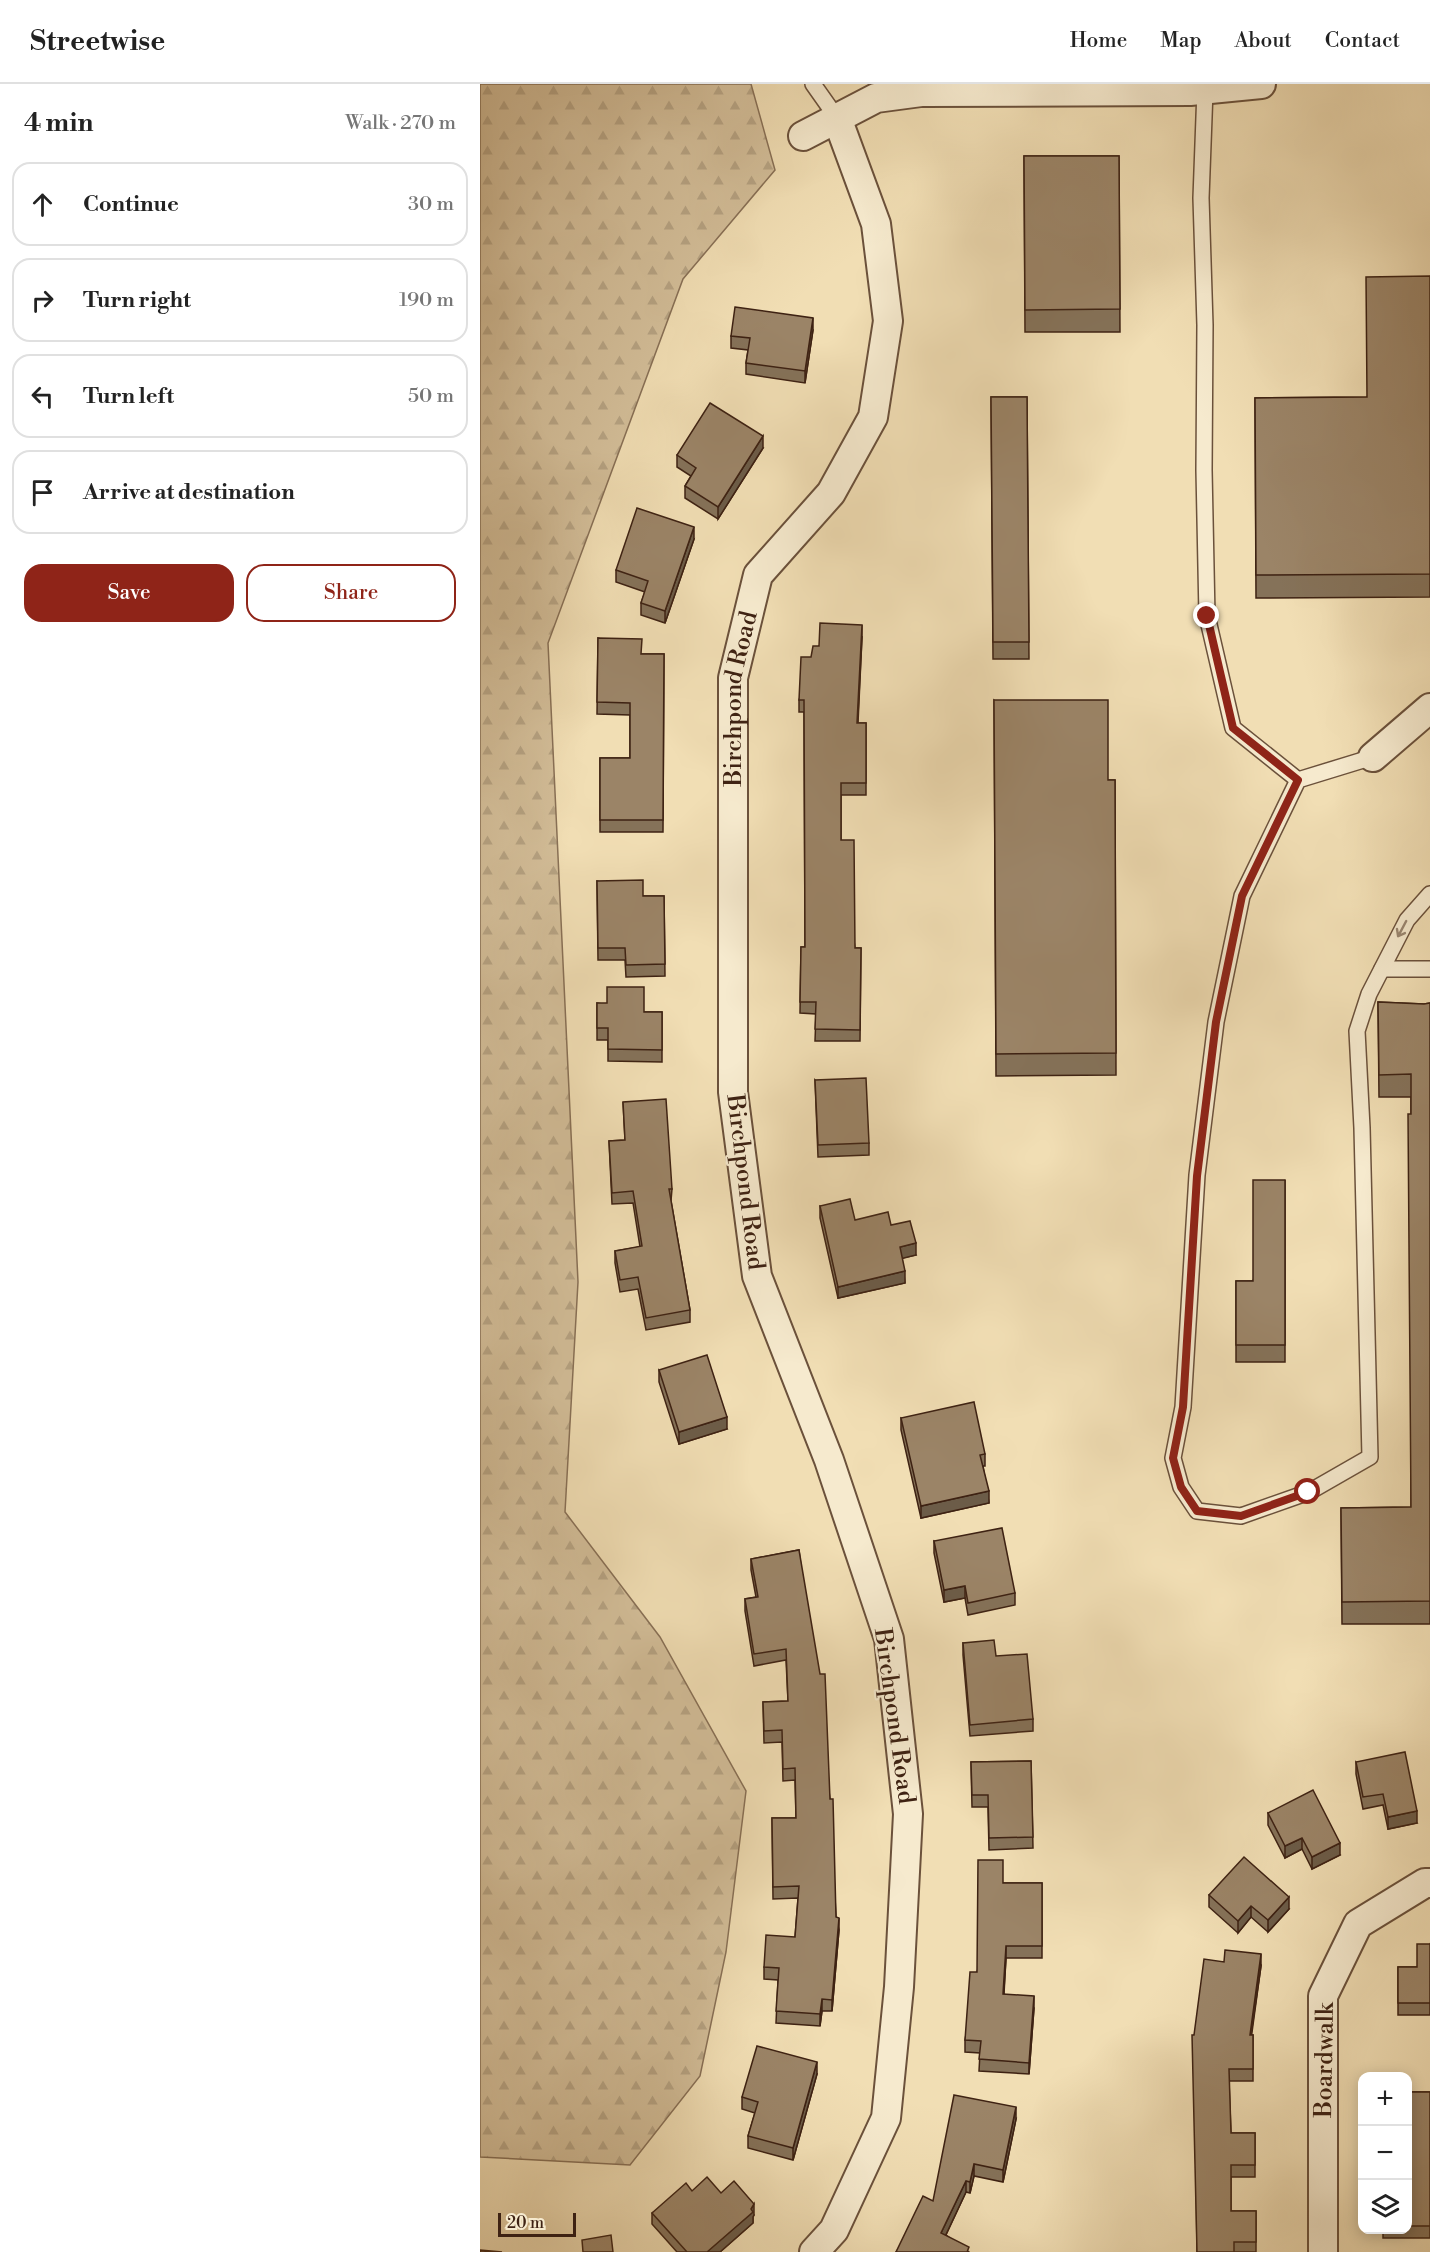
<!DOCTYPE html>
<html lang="en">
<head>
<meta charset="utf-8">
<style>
	:root { --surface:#fff; --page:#f6f6f6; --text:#222; --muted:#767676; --line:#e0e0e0; --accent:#8f2418 }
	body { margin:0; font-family:"Libre Bodoni",serif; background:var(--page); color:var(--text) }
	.controls { position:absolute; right:18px; bottom:18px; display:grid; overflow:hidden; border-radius:12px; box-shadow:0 3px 15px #0003 }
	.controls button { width:54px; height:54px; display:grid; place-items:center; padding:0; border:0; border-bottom:2px solid var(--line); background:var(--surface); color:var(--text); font:30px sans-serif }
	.scale { position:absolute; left:18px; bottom:15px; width:78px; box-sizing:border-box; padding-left:6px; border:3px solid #3e2213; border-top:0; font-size:16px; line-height:21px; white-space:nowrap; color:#3e2213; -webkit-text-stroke:4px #f6eace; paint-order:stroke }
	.stop { position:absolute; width:18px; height:18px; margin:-14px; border:4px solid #8f2418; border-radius:50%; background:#fff }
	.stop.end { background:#8f2418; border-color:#fff; box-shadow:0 2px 6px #0008 }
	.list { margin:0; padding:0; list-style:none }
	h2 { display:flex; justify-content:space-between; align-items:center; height:78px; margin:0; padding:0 24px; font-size:26px }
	h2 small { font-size:20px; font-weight:400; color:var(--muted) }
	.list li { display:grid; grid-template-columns:39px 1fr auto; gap:18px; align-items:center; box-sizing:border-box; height:84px; margin:0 12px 12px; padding:0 12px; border:2px solid var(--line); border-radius:18px }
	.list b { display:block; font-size:22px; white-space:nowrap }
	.list em { font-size:20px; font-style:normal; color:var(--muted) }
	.actions { display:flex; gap:12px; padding:18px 24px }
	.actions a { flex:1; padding:14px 0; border:2px solid var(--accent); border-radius:18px; text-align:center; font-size:21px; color:var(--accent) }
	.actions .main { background:var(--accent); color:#fff }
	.icon { flex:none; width:33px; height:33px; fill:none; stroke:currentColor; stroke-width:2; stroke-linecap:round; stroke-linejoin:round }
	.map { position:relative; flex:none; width:950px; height:2168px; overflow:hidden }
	header { display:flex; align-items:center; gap:36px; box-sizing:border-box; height:84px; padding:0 30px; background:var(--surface); border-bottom:2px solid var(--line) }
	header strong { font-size:28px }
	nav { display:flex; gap:33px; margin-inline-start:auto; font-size:21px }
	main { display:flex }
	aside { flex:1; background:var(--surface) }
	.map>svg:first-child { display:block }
</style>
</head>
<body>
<header>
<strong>Streetwise</strong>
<nav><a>Home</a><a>Map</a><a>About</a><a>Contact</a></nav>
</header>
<main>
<aside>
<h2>4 min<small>Walk · 270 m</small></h2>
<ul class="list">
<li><svg class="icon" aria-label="ahead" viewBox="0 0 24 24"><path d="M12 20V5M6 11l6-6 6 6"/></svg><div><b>Continue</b></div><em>30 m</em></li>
<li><svg class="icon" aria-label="right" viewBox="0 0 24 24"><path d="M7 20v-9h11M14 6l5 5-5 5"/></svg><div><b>Turn right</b></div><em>190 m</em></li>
<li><svg class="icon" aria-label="left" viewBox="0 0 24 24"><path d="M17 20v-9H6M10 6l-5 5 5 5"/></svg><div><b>Turn left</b></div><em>50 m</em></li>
<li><svg class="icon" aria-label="arrive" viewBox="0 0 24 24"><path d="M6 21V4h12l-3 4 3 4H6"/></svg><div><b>Arrive at destination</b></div></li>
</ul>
<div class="actions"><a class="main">Save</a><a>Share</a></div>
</aside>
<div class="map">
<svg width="950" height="2168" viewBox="0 0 950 2168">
	<defs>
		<pattern id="forest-firs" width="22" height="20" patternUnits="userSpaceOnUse" patternTransform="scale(1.5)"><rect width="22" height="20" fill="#d3be99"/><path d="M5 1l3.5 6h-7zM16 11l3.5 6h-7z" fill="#b6a383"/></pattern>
	</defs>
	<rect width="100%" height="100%" fill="#f1deb4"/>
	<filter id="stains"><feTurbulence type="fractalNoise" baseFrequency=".00333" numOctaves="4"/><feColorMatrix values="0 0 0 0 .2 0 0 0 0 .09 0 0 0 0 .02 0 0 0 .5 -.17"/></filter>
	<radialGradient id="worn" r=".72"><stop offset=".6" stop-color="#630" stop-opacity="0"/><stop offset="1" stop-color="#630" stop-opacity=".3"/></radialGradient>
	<path fill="url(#forest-firs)" stroke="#887056" stroke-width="1.5" d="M 0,0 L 271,0 L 295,86 L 203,195 L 68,559 L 98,1198 L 85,1428 L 180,1553 L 266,1707 L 246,1868 L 220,1992 L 150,2081 L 0,2073 Z"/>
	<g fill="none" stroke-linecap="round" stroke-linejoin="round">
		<g stroke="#6b513b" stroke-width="18">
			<g id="service">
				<path d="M 333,0 L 357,34"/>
				<path d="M 725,6 L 721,114 L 725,241 L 724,386 L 727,532 L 753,644 L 818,696"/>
				<path d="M 893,673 L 818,696 L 762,812 L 736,938 L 717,1091 L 703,1323 L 693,1374 L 701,1403 L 717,1427 L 761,1432 L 829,1408 L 890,1373 L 882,1044 L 877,947 L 889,910 L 927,836 L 950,810"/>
				<path d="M 902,885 L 950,885"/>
			</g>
		</g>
		<g stroke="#6b513b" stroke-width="32">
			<g id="minor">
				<path d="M 323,52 L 396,14 L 441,8 L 710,7 L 781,0"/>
				<path d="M 893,673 L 950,624"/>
				<path id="s1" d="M 334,2168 L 354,2146 L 406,2034 L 419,1903 L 428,1730 L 409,1555 L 349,1376 L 277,1192 L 253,1008 L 253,594 L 278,491 L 351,409 L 393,333 L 408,237 L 396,140 L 357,34"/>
				<path d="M 843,2168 L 843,1912 L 878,1840 L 945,1799 L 950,1799"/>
			</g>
		</g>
		<use href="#service" stroke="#f6eace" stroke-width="15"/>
		<use href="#minor" stroke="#f6eace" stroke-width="28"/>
	</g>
	<g fill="#857259" stroke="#3e2213" stroke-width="1.5">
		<path d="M 544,72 L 639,72 L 640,248 L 545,248 Z"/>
		<path d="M 950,192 L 950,513 L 776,514 L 775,314 L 887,313 Z"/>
		<path d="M 333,246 L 325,299 L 266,290 L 266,279 L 268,266 L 251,264 L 251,252 Z"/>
		<path d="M 511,313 L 547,313 L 549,575 L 513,575 Z"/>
		<path d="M 283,364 L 238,435 L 205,414 L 205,402 L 211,392 L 197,383 L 197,371 Z"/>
		<path d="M 214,455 L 185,539 L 161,531 L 161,519 L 165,508 L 136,498 L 136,486 Z"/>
		<path d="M 382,553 L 378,639 L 386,639 L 386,711 L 361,711 L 361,756 L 375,864 L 381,864 L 380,957 L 335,957 L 336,930 L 320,929 L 321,863 L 325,863 L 324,628 L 319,628 L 319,616 L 339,562 Z"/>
		<path d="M 118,554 L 161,570 L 184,570 L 183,748 L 120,748 L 120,674 L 150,674 L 150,631 L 117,630 Z"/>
		<path d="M 514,616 L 628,696 L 635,696 L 636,991 L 516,992 Z"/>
		<path d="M 117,797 L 163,812 L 184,812 L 185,892 L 146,893 L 145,876 L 118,876 Z"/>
		<path d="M 898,918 L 944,920 L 950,919 L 950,1540 L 862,1540 L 861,1424 L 931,1423 L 931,1013 L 899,1013 Z"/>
		<path d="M 117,919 L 164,928 L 182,928 L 182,978 L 128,977 L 128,956 L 117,956 Z"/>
		<path d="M 335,996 L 389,1059 L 389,1071 L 338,1073 Z"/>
		<path d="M 143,1018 L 192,1105 L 191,1117 L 210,1226 L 210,1238 L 166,1246 L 158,1205 L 140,1208 L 135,1179 L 135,1167 L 160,1163 L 153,1119 L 132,1120 L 129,1057 L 145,1056 Z"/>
		<path d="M 805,1096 L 805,1278 L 756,1278 L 756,1197 L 773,1197 Z"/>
		<path d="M 340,1122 L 375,1136 L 411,1141 L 436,1171 L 422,1174 L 425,1199 L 358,1214 L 340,1134 Z"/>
		<path d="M 179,1286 L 247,1345 L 199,1360 L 179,1298 Z"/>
		<path d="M 421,1334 L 505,1370 L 505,1382 L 503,1382 L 509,1419 L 441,1434 L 421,1346 Z"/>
		<path d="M 454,1457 L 535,1509 L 535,1521 L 488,1531 L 485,1514 L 464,1518 L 454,1469 Z"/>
		<path d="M 319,1466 L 350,1715 L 356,1833 L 359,1846 L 352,1927 L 342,1927 L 340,1942 L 296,1939 L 298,1896 L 284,1895 L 284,1883 L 315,1853 L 318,1814 L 293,1815 L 292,1734 L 316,1734 L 315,1696 L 303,1697 L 302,1658 L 284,1659 L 283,1618 L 308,1617 L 306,1576 L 274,1582 L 265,1527 L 265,1515 L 276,1513 L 271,1486 L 271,1475 Z"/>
		<path d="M 483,1559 L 516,1572 L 553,1635 L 553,1647 L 490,1652 L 483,1571 Z"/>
		<path d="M 551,1677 L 553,1764 L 509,1766 L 508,1723 L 492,1723 L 491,1678 Z"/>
		<path d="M 876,1678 L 937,1739 L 908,1745 L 903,1721 L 883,1725 L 876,1690 Z"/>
		<path d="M 788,1729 L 860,1771 L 832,1785 L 822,1765 L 805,1774 L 788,1741 Z"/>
		<path d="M 523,1799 L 562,1799 L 562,1874 L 526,1874 L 524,1910 L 554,1924 L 549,1990 L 499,1987 L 500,1969 L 485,1968 L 485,1956 L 497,1888 Z"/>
		<path d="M 729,1811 L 809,1825 L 788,1848 L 771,1833 L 758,1849 L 729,1823 Z"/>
		<path d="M 950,1860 L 950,1931 L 918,1931 L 918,1883 L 937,1883 Z"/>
		<path d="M 781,1882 L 771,1951 L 773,1951 L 773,1997 L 749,1997 L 751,2049 L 775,2049 L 775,2093 L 751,2093 L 751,2127 L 776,2127 L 776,2168 L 717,2168 L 714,1951 Z"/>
		<path d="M 337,1990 L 313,2076 L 268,2064 L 268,2052 L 275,2029 L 262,2025 L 262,2013 Z"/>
		<path d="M 927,2008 L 950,2008 L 950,2154 L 903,2154 L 903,2145 L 927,2145 L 927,2111 L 929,2111 L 929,2070 L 927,2070 Z"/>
		<path d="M 536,2035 L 523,2098 L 494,2092 L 490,2109 L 486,2108 L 466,2151 L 489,2168 L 416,2168 L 453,2117 Z"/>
		<path d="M 212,2107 L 241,2109 L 274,2131 L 273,2133 L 273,2139 L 240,2168 L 197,2168 L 172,2140 L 172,2129 Z"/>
	</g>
	<g fill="#6c5c48" stroke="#3e2213" stroke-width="1.5">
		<path d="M 333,234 L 333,246 L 325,299 L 325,287 Z"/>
		<path d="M 283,352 L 283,364 L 238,435 L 238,423 Z"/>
		<path d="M 214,443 L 214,455 L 185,539 L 185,527 Z"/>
		<path d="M 382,541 L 382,553 L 377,651 L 377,639 Z"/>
		<path d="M 436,1159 L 436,1171 L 420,1175 L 420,1163 Z"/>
		<path d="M 425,1187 L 425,1199 L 358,1214 L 358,1203 Z"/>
		<path d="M 247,1333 L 247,1345 L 199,1360 L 199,1348 Z"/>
		<path d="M 509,1407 L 509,1419 L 441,1434 L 441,1422 Z"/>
		<path d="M 485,1502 L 485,1514 L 464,1518 L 464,1506 Z"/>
		<path d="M 937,1727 L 937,1739 L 908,1745 L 908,1733 Z"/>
		<path d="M 822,1754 L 822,1765 L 805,1774 L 805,1762 Z"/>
		<path d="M 860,1759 L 860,1771 L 832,1785 L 832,1773 Z"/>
		<path d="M 809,1813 L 809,1825 L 788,1848 L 788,1836 Z"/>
		<path d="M 771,1822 L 771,1833 L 758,1849 L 758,1837 Z"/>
		<path d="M 359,1834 L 359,1846 L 352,1927 L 352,1916 Z"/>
		<path d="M 526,1862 L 526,1874 L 523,1921 L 523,1910 Z"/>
		<path d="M 781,1870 L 781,1882 L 770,1963 L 770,1951 Z"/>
		<path d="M 554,1912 L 554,1924 L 549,1990 L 549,1979 Z"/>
		<path d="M 342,1915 L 342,1927 L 340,1942 L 340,1930 Z"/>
		<path d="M 337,1978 L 337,1990 L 313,2076 L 313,2064 Z"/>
		<path d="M 536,2023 L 536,2035 L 523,2098 L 523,2086 Z"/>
		<path d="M 494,2080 L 494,2092 L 490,2109 L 490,2098 Z"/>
		<path d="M 486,2097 L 486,2108 L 461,2161 L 461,2149 Z"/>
		<path d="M 274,2120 L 274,2131 L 273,2133 L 273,2139 L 240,2168 L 227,2168 L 271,2125 Z"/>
	</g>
	<g fill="#9b8467" stroke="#3e2213" stroke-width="1.5">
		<path d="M 544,72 L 639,72 L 640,225 L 545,226 Z"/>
		<path d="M 950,192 L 950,490 L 776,491 L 775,314 L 887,313 L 886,193 Z"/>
		<path d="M 255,223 L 333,234 L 325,287 L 266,279 L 270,254 L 251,252 Z"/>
		<path d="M 511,313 L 547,313 L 549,558 L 513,558 Z"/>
		<path d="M 230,319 L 283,352 L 238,423 L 205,402 L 216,384 L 197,371 Z"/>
		<path d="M 157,424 L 214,443 L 185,527 L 161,519 L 168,497 L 136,486 Z"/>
		<path d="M 340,539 L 382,541 L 377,639 L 386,639 L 386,699 L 361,699 L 361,756 L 374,756 L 375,864 L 381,864 L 380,946 L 335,945 L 336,918 L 320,918 L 321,863 L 325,863 L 324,616 L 319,616 L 321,573 L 331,573 L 333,562 L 339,562 Z"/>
		<path d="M 118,554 L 162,555 L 161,570 L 184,570 L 183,736 L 120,736 L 120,674 L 150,674 L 150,619 L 117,618 Z"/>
		<path d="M 514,616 L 628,616 L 628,696 L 635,696 L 636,969 L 516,970 Z"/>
		<path d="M 163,796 L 163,812 L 184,812 L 185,880 L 146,881 L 145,864 L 118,864 L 117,797 Z"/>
		<path d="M 127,903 L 164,903 L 164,928 L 182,928 L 182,966 L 128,965 L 128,944 L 117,944 L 117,919 L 127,919 Z"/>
		<path d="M 898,918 L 944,920 L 950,919 L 950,1517 L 862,1518 L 861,1424 L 931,1423 L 928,1030 L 931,1030 L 931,990 L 899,991 Z"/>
		<path d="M 386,994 L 389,1059 L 338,1061 L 335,996 Z"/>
		<path d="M 186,1015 L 192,1105 L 189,1105 L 210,1226 L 166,1234 L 158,1193 L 140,1196 L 135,1167 L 162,1162 L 153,1107 L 132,1109 L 129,1057 L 145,1056 L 143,1018 Z"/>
		<path d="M 773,1096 L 805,1096 L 805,1261 L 756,1261 L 756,1197 L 773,1197 Z"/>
		<path d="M 370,1115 L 375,1136 L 408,1128 L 411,1141 L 430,1137 L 436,1159 L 420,1163 L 425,1187 L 358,1203 L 340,1122 Z"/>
		<path d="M 227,1271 L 247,1333 L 199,1348 L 179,1286 Z"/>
		<path d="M 494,1318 L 505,1370 L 500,1371 L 509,1407 L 441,1422 L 421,1334 Z"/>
		<path d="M 522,1444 L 535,1509 L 488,1519 L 485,1502 L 464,1506 L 454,1457 Z"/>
		<path d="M 319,1466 L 340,1590 L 345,1590 L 350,1715 L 353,1715 L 356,1833 L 359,1834 L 352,1916 L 342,1915 L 340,1930 L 296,1927 L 299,1884 L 284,1883 L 286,1851 L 315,1853 L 319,1802 L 293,1803 L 292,1734 L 316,1734 L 315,1684 L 303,1685 L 302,1646 L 284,1647 L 283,1618 L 308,1617 L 306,1565 L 274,1570 L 265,1515 L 278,1513 L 271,1475 Z"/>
		<path d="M 514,1556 L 516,1572 L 547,1570 L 553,1635 L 490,1641 L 483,1559 Z"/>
		<path d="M 925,1668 L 937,1727 L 908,1733 L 903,1710 L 883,1713 L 876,1678 Z"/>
		<path d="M 551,1677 L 553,1753 L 509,1754 L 508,1711 L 492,1711 L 491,1678 Z"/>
		<path d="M 833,1706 L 860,1759 L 832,1773 L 822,1754 L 805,1762 L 788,1729 Z"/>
		<path d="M 764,1773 L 809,1813 L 788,1836 L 771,1822 L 758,1837 L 729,1811 Z"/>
		<path d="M 498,1776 L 523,1776 L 523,1799 L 562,1799 L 562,1862 L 526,1862 L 523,1910 L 554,1912 L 549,1979 L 499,1975 L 501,1957 L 485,1956 L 490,1888 L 497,1888 Z"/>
		<path d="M 937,1860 L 950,1860 L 950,1919 L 918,1919 L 918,1883 L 937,1883 Z"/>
		<path d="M 745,1866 L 781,1870 L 770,1951 L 773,1951 L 773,1985 L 749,1985 L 751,2049 L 775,2049 L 775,2081 L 751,2081 L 751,2127 L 776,2127 L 776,2158 L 754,2158 L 754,2168 L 717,2168 L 712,1951 L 714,1951 L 724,1875 L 744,1878 Z"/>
		<path d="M 277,1962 L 337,1978 L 313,2064 L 268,2052 L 278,2018 L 262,2013 Z"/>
		<path d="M 927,2008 L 950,2008 L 950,2142 L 927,2142 L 927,2111 L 929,2111 L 929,2058 L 927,2058 Z"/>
		<path d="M 474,2011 L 536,2023 L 523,2086 L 494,2080 L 490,2098 L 486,2097 L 461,2149 L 489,2163 L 487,2168 L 416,2168 L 443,2112 L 453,2117 Z"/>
		<path d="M 227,2093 L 241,2109 L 254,2097 L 274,2120 L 271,2125 L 273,2128 L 227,2168 L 207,2168 L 172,2129 L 206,2099 L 212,2107 Z"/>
		<path d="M 131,2151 L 133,2168 L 103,2168 L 102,2156 Z"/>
		<path d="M 0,2166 L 22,2168 L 0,2168 Z"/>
	</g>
	<defs><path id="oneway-shaft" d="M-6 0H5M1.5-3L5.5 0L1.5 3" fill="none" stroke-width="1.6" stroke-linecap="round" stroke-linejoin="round" transform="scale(1.5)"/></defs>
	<use stroke="#9a8670" href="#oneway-shaft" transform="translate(922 845) rotate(118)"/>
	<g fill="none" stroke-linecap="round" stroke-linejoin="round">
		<path stroke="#8f2418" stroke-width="8" d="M 727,532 L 753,644 L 818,696 L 762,812 L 736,938 L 717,1092 L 703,1323 L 693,1374 L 701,1403 L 717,1427 L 761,1432 L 828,1408"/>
	</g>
	<g text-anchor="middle" stroke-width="4.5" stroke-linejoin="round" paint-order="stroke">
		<g font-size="24" fill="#3e2213" stroke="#f6eace">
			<text dy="8" stroke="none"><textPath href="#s1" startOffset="1600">Birchpond Road</textPath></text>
			<text transform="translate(266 1098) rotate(83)" y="8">Birchpond Road</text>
			<text transform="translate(415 1632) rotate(82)" y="8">Birchpond Road</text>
			<text transform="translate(844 1976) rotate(-89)" y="8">Boardwalk</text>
		</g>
	</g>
	<rect width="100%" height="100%" filter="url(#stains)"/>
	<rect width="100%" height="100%" fill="url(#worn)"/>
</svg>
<div class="controls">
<button>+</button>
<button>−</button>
<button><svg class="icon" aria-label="layers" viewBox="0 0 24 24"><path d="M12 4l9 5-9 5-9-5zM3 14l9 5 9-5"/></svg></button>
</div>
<div class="scale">20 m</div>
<div class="stop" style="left:828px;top:1408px"></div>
<div class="stop end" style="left:727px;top:532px"></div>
</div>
</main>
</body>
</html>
